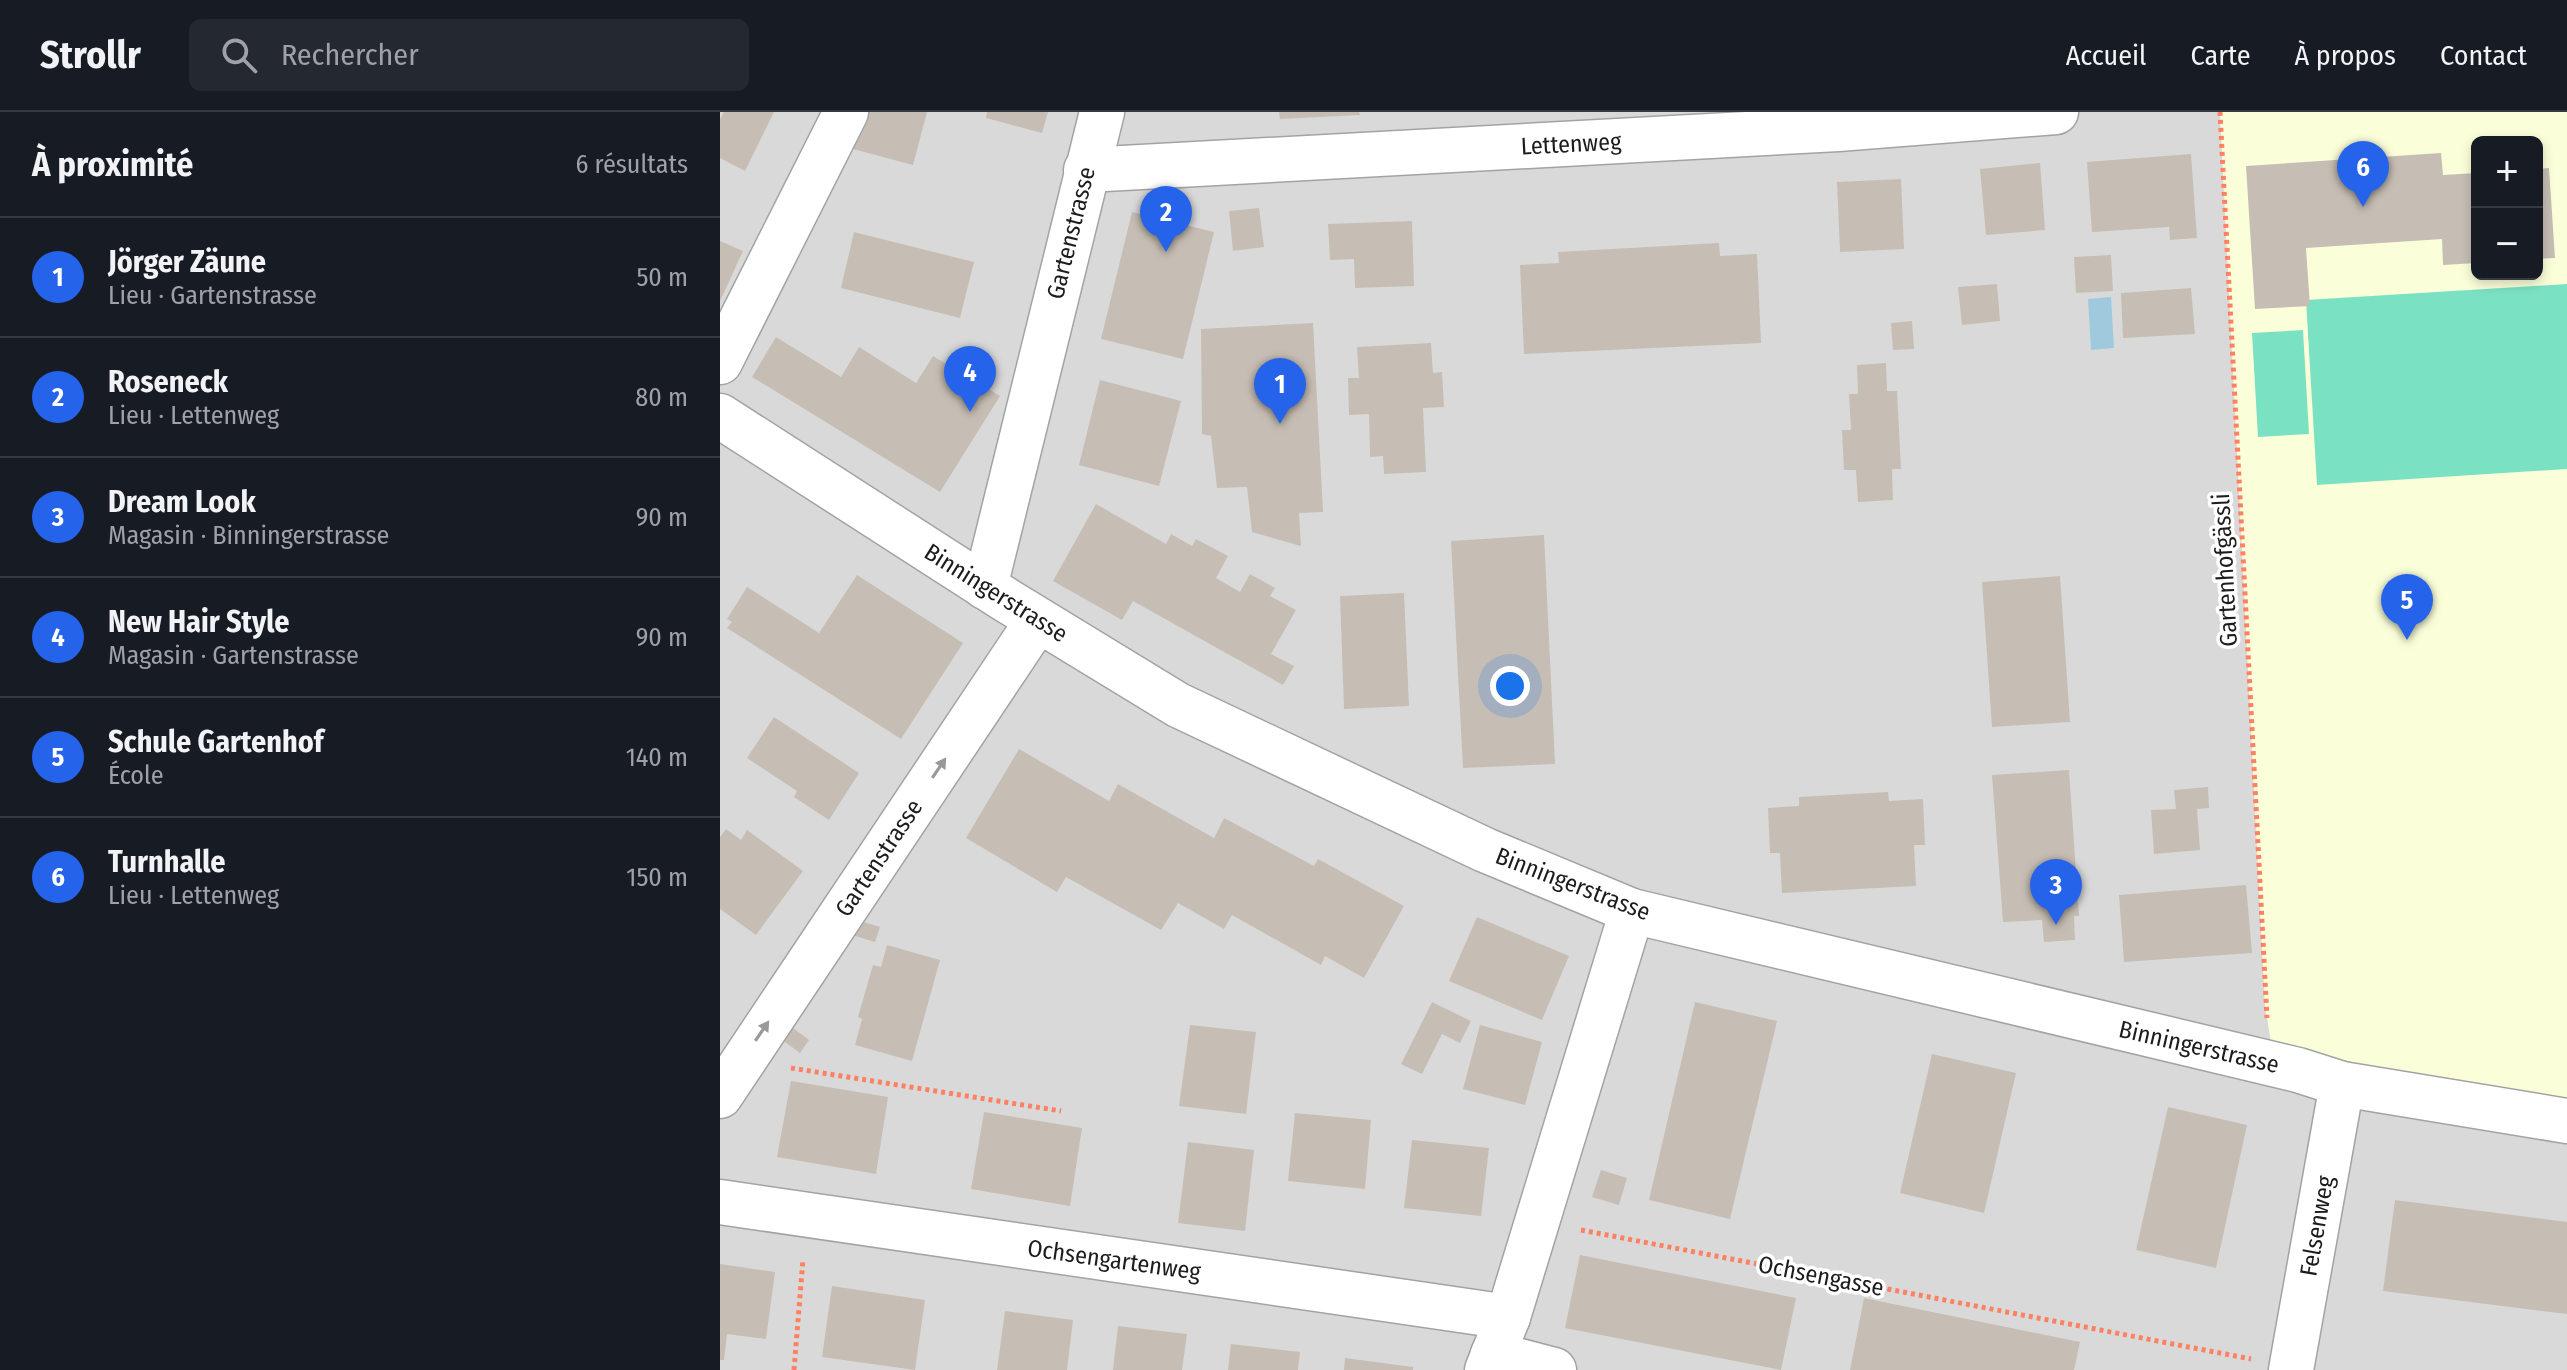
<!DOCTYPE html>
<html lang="fr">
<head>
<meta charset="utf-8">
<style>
	:root { --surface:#171b24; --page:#242831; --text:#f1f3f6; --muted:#9ea1a6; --line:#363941; --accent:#2563eb }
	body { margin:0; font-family:"Fira Sans Condensed",sans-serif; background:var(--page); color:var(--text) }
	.controls { position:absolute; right:24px; top:24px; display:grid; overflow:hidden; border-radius:12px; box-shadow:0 4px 12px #0003 }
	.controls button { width:72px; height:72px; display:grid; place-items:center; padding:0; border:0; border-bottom:2px solid var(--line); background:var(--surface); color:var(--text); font:40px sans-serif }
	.you { position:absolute; left:790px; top:574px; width:28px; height:28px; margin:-20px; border:6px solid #fff; border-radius:50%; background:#1a73e8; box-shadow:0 0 0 12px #1a73e833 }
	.badge { display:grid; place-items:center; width:52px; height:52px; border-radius:50%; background:var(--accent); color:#fff; font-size:26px; font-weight:700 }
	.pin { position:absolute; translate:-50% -66px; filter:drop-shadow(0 2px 4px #0008) }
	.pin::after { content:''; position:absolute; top:42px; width:28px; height:24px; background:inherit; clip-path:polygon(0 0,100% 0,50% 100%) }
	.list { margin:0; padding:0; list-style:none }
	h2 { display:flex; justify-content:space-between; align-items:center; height:104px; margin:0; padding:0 32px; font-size:34px }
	h2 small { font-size:26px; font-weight:400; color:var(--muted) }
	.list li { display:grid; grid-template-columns:52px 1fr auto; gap:24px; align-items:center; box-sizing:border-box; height:120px; padding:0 32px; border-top:2px solid var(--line) }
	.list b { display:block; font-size:30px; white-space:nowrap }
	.list p { margin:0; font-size:26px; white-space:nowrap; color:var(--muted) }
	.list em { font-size:26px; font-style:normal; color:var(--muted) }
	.icon { flex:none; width:44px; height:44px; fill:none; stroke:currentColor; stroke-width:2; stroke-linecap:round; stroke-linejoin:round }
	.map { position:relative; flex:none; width:1847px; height:1258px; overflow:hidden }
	header { display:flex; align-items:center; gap:48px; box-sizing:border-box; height:112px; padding:0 40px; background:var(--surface); border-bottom:2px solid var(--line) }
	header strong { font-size:38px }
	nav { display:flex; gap:44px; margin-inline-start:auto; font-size:28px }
	.search { width:560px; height:72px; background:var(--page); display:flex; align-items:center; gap:20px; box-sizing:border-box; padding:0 28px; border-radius:12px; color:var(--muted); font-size:30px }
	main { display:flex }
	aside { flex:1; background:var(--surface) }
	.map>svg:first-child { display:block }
</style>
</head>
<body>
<header>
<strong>Strollr</strong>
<div class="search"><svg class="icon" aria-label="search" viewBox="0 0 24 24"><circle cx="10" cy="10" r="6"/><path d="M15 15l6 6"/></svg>Rechercher</div>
<nav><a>Accueil</a><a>Carte</a><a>À propos</a><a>Contact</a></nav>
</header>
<main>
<aside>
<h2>À proximité<small>6 résultats</small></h2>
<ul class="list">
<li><span class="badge">1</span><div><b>Jörger Zäune</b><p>Lieu · Gartenstrasse</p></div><em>50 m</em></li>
<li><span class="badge">2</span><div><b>Roseneck</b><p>Lieu · Lettenweg</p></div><em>80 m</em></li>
<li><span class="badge">3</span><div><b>Dream Look</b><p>Magasin · Binningerstrasse</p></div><em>90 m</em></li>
<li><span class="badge">4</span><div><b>New Hair Style</b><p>Magasin · Gartenstrasse</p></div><em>90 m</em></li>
<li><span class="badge">5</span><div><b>Schule Gartenhof</b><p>École</p></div><em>140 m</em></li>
<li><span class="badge">6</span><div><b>Turnhalle</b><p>Lieu · Lettenweg</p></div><em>150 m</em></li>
</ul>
</aside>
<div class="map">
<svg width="1847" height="1258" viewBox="0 0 1847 1258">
	<rect width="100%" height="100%" fill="#eeebe1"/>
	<path fill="#dad9d9" d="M 0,0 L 1500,0 L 1545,893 L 1549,914 L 1847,1010 L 1847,1258 L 0,1258 Z"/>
	<path fill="#fbffd9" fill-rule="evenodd" d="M 1500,0 L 1847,0 L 1847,1010 L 1552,937 L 1545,893 ZM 1757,30 L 1817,30 L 1817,162 L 1757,162 Z"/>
	<g fill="#7be1c3">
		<path d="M 1847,172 L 1847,357 L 1597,373 L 1586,188 Z"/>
		<path d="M 1583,218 L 1589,322 L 1538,325 L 1532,221 Z"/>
	</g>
	<path fill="#9fcade" d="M 1391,185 L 1394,236 L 1371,238 L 1368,187 Z"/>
	<g fill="#c6beb4">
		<path d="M 4,0 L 54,0 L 25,59 L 0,46 L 0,7 Z"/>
		<path d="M 132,0 L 207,0 L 193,53 L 118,33 Z"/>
		<path d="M 267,0 L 328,0 L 322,21 L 266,6 Z"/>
		<path d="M 559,0 L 639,0 L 640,3 L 560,7 Z"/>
		<path d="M 1721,41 L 1723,63 L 1757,61 L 1757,151 L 1723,153 L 1722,127 L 1586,136 L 1590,194 L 1535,197 L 1526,54 Z"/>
		<path d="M 1471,42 L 1477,126 L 1450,128 L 1449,115 L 1372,120 L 1367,50 Z"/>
		<path d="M 1320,51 L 1325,118 L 1266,123 L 1260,57 Z"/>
		<path d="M 1829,56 L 1835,146 L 1817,147 L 1817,57 Z"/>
		<path d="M 1181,67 L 1184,137 L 1120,140 L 1117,70 Z"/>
		<path d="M 539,96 L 544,135 L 513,139 L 509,99 Z"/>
		<path d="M 412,100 L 494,120 L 463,247 L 381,227 Z"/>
		<path d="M 692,109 L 694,174 L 635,176 L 634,147 L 610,148 L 608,112 Z"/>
		<path d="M 134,120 L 254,150 L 240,206 L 121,176 Z"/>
		<path d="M 0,129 L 23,139 L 0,189 Z"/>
		<path d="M 999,131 L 1000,144 L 1037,142 L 1041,231 L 804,242 L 800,153 L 839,151 L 838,140 Z"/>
		<path d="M 1391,143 L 1393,179 L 1356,181 L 1354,145 Z"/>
		<path d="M 1277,172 L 1280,209 L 1242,213 L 1238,175 Z"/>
		<path d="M 1471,176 L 1475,222 L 1403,226 L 1401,181 Z"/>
		<path d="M 1192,209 L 1194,237 L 1173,238 L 1171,211 Z"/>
		<path d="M 593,211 L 603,400 L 579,401 L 581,434 L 532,420 L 527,375 L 497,376 L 491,324 L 482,322 L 481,217 Z"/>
		<path d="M 56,225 L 121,265 L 139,235 L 196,271 L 213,244 L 280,284 L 220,380 L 32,265 Z"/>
		<path d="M 711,231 L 713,261 L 722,260 L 724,295 L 703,296 L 706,360 L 664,362 L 663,344 L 650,345 L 649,302 L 629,303 L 628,266 L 639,266 L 637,235 Z"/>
		<path d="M 1166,251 L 1167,279 L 1177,279 L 1181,357 L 1172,357 L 1173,388 L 1138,390 L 1136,358 L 1124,358 L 1122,318 L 1131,318 L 1129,282 L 1138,282 L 1137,253 Z"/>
		<path d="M 380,268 L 461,289 L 439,374 L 359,353 Z"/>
		<path d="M 376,392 L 446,432 L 451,422 L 472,434 L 476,427 L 508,444 L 496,466 L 520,480 L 530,462 L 555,476 L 550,484 L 576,498 L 551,542 L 574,554 L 563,573 L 413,489 L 402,508 L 333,469 Z"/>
		<path d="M 824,423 L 835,652 L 743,656 L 731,429 Z"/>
		<path d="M 137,463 L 243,531 L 181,627 L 7,516 L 12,510 L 7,507 L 27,475 L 99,521 Z"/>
		<path d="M 1340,464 L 1350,610 L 1272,615 L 1262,470 Z"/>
		<path d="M 684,481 L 689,594 L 624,597 L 620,484 Z"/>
		<path d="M 54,605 L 139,661 L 109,708 L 74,685 L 77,679 L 27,646 Z"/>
		<path d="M 299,637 L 389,689 L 398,672 L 494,726 L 504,706 L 594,754 L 598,747 L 684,794 L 644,866 L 605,844 L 601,853 L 512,803 L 504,817 L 458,791 L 441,818 L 346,765 L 337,780 L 246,726 Z"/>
		<path d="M 1349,658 L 1359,804 L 1354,804 L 1355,828 L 1324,830 L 1322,808 L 1283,810 L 1272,663 Z"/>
		<path d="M 1488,675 L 1489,696 L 1477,697 L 1480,738 L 1434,742 L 1431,698 L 1456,697 L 1454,678 Z"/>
		<path d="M 1168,680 L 1169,689 L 1203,687 L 1205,733 L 1194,733 L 1196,774 L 1062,781 L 1060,741 L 1050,741 L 1048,696 L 1079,694 L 1079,685 Z"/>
		<path d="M 6,717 L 21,728 L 27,718 L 83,759 L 36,823 L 0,797 L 0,725 Z"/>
		<path d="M 1526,773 L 1532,841 L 1404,850 L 1399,783 Z"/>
		<path d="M 757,805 L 849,844 L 822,908 L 729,869 Z"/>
		<path d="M 137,808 L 160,815 L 155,830 L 132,823 Z"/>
		<path d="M 167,833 L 220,848 L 192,949 L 135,933 L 142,907 L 138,905 L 153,853 L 161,855 Z"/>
		<path d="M 712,890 L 751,909 L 740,931 L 722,922 L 702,962 L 681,952 Z"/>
		<path d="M 975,890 L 1057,909 L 1010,1107 L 929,1088 Z"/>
		<path d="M 64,909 L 89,928 L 80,941 L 54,922 Z"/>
		<path d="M 470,913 L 536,920 L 526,1002 L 459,994 Z"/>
		<path d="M 760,913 L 822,930 L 805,993 L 743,977 Z"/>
		<path d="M 1212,942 L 1296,961 L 1264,1101 L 1180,1081 Z"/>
		<path d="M 71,969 L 168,985 L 156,1062 L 57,1045 Z"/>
		<path d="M 1448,995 L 1527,1013 L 1496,1156 L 1416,1138 Z"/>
		<path d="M 264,1000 L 362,1016 L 350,1094 L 251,1077 Z"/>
		<path d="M 575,1001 L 651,1008 L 645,1077 L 568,1069 Z"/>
		<path d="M 692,1028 L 769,1036 L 761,1104 L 684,1096 Z"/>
		<path d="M 468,1030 L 534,1038 L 525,1119 L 458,1111 Z"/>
		<path d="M 881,1058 L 907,1066 L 899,1093 L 872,1085 Z"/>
		<path d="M 1675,1088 L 1847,1110 L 1847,1202 L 1663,1179 Z"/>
		<path d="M 860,1143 L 1076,1186 L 1061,1258 L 845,1216 Z"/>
		<path d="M 0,1152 L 55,1160 L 46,1227 L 7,1222 L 4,1248 L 0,1248 Z"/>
		<path d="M 112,1174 L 205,1188 L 195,1258 L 102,1245 Z"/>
		<path d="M 1144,1186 L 1360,1230 L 1354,1258 L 1130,1258 Z"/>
		<path d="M 285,1199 L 353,1208 L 347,1258 L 277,1258 Z"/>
		<path d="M 398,1214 L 467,1222 L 462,1258 L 393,1258 Z"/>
		<path d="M 511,1232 L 580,1240 L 578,1258 L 508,1258 Z"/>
		<path d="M 625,1246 L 693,1255 L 693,1258 L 624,1258 Z"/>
	</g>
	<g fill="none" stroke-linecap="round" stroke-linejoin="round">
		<g stroke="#a3a3a3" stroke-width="47">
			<g id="minor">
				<path d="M 366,58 L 1118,17 L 1336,0"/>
				<path d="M 0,250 L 126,0"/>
				<path d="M 0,304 L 286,488 L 458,593 L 765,738 L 912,799 L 1578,958 L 1622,972 L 1847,1009"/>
				<path d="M 265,475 L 382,0"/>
				<path d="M 0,984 L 318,508"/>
				<path d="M 0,1090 L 788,1205"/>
				<path d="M 773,1242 L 834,1258"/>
				<path d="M 767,1258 L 788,1205 L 912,799"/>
				<path d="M 1571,1258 L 1622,972"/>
			</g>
		</g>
		<g stroke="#fe8162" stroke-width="5" stroke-dasharray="4 4" stroke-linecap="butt">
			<path d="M 1500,0 L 1547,906"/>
			<path d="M 71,956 L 341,999"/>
			<path d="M 861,1118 L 1531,1247"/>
			<path d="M 74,1258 L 83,1147"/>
		</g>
		<use href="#minor" stroke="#fff" stroke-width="44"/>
	</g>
	<defs><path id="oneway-solid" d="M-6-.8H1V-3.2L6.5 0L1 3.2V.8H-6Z" transform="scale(2)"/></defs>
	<g fill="#999">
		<use href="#oneway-solid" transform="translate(219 656) rotate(-56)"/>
		<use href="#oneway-solid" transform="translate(42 919) rotate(-56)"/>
	</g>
	<g text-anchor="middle" stroke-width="7" stroke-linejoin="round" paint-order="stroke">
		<g font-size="24" fill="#1c1c1c" stroke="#fff">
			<text transform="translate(851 32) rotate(-3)" y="8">Lettenweg</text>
			<text transform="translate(351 121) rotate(-76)" y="8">Gartenstrasse</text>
			<text transform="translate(1505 458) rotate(-93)" y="8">Gartenhofgässli</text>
			<text transform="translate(276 481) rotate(32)" y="8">Binningerstrasse</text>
			<text transform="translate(159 746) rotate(-56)" y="8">Gartenstrasse</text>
			<text transform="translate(853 772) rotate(21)" y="8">Binningerstrasse</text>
			<text transform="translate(1479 935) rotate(13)" y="8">Binningerstrasse</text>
			<text transform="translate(1597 1114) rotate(-80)" y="8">Felsenweg</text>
			<text transform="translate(394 1148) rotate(8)" y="8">Ochsengartenweg</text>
			<text transform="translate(1101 1164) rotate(11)" y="8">Ochsengasse</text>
		</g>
	</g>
</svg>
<div class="controls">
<button>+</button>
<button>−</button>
</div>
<div class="you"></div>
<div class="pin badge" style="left:560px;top:312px">1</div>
<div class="pin badge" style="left:446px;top:140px">2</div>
<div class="pin badge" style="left:1336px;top:813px">3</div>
<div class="pin badge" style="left:250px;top:300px">4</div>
<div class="pin badge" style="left:1687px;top:528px">5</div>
<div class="pin badge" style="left:1643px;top:95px">6</div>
</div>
</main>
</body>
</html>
